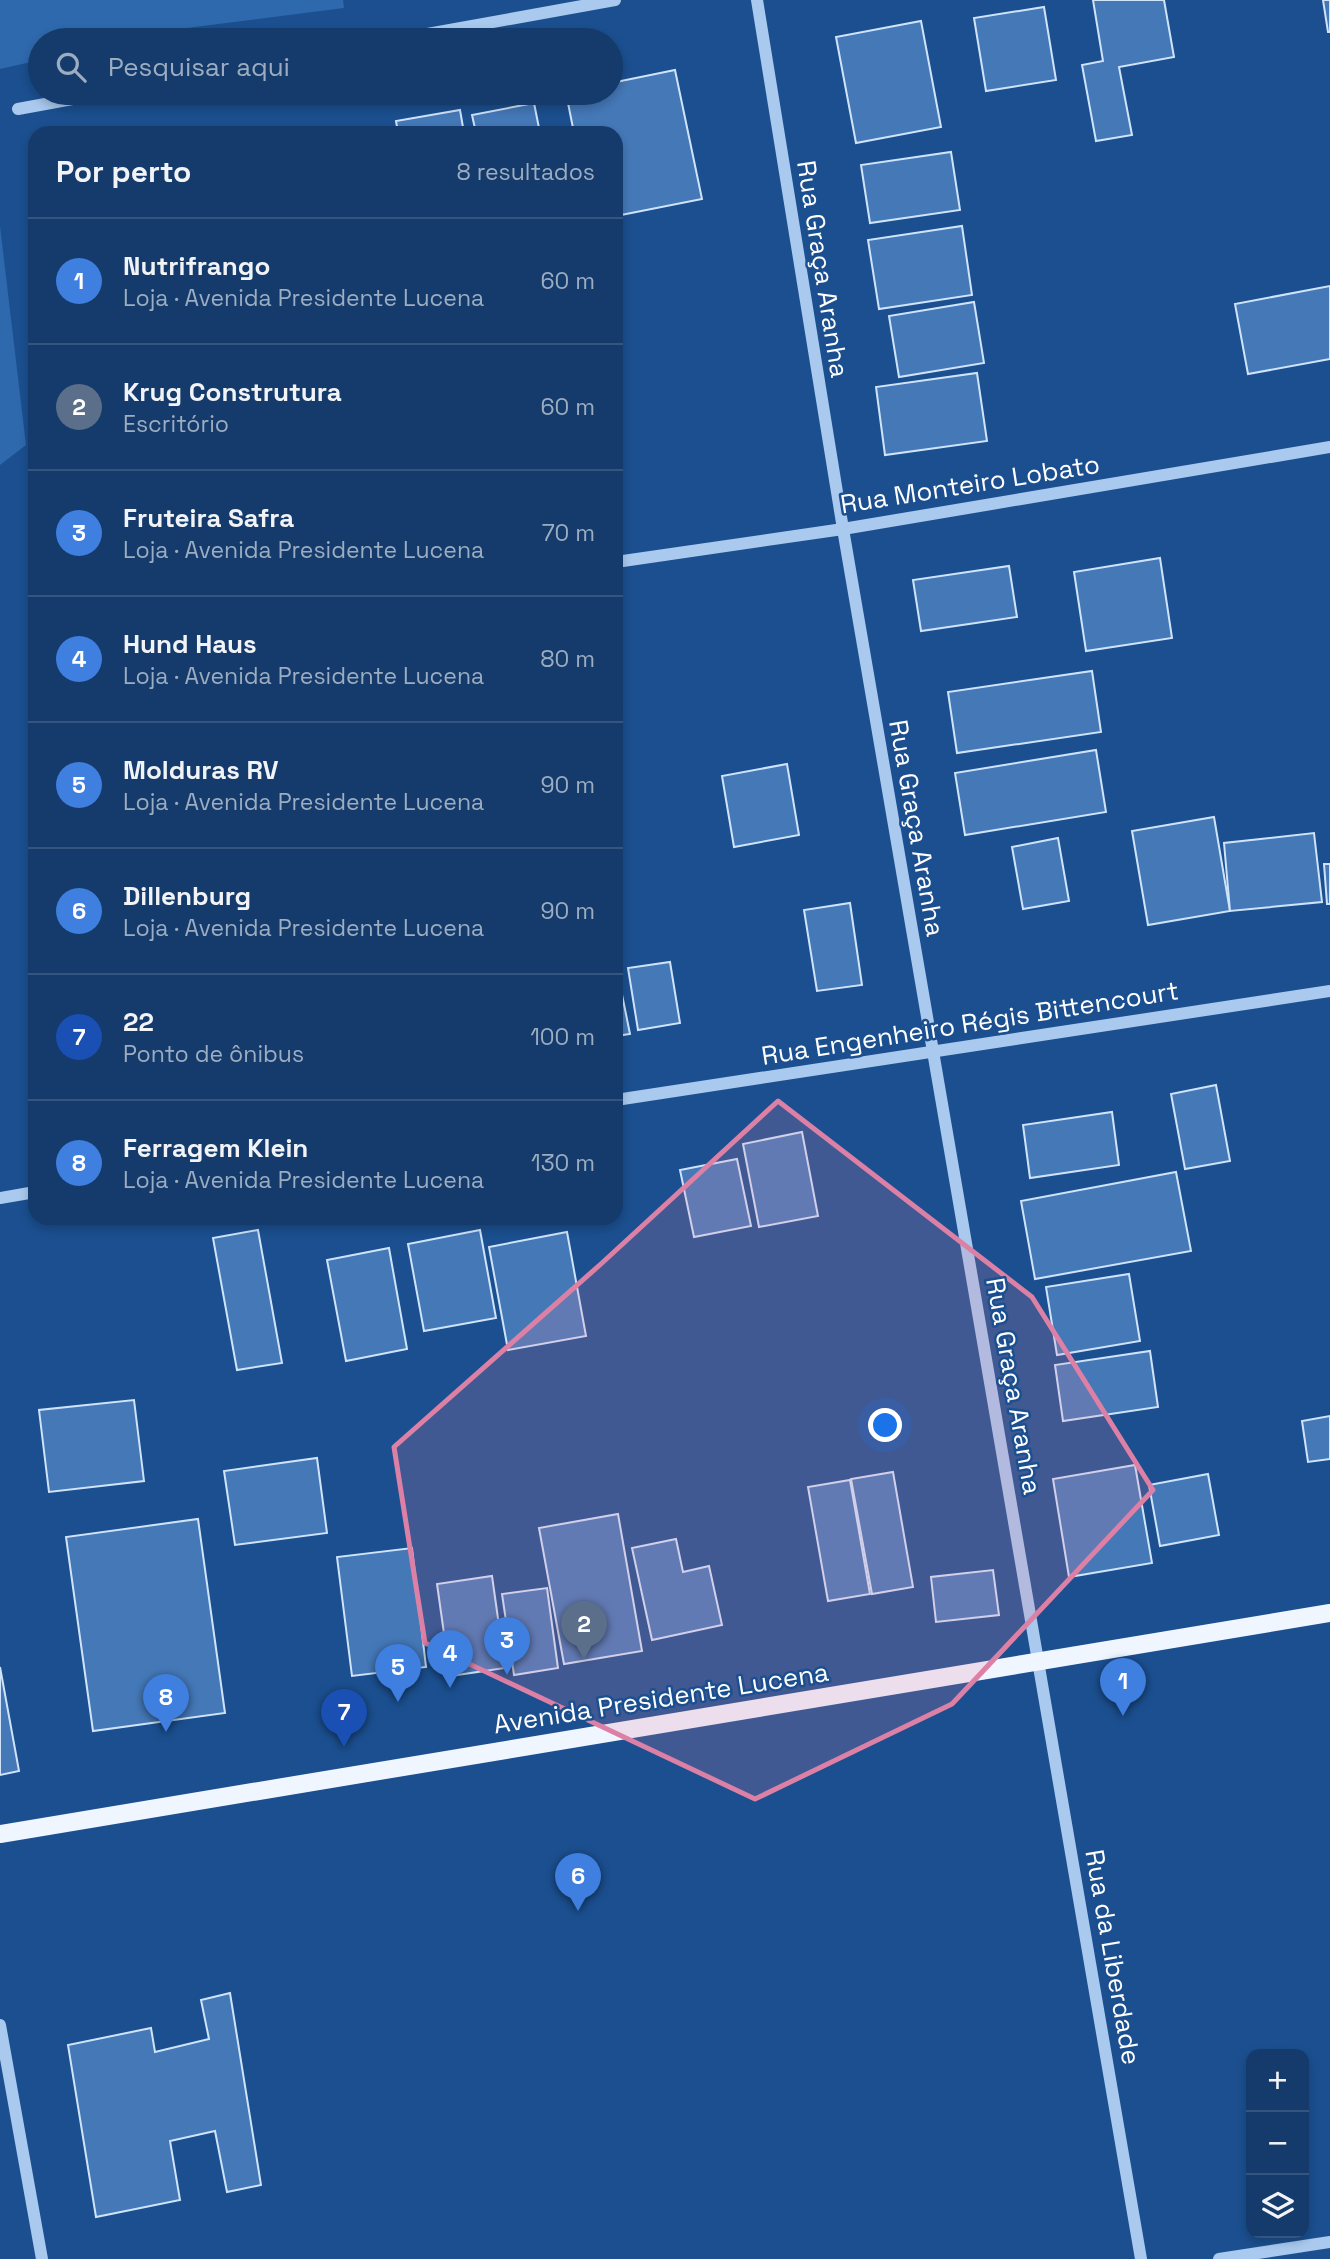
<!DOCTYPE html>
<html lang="pt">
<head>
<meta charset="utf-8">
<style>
	:root { --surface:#143b6b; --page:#1d4271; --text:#f1f3f6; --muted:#9dadc1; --line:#33557e; --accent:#ffd166 }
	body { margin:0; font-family:"Space Grotesk",sans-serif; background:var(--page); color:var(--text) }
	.controls { position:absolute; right:21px; bottom:21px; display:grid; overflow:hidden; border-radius:14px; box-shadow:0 4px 10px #0003 }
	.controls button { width:63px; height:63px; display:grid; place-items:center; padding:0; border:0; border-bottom:2px solid var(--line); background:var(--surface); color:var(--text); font:35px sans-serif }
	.you { position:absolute; left:886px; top:1426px; width:24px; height:24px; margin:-18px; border:5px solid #fff; border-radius:50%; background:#1a73e8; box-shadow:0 0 0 10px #1a73e833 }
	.badge { display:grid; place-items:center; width:46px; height:46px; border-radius:50%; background:var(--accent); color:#fff; font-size:23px; font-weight:700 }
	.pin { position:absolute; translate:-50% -58px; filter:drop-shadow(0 2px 4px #0008) }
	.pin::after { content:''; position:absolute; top:37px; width:24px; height:21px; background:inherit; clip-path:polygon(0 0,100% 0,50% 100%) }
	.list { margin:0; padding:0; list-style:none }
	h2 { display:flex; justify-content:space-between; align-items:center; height:91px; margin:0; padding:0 28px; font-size:30px }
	h2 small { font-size:23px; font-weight:400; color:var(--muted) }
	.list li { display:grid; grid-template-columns:46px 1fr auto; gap:21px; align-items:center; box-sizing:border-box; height:126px; padding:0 28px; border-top:2px solid var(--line) }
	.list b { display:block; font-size:26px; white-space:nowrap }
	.list p { margin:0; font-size:23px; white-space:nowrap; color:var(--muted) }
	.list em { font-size:23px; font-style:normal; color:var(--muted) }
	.icon { flex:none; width:38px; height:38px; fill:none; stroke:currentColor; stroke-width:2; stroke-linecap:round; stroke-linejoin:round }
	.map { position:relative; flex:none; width:1330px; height:2259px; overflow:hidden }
	.search { position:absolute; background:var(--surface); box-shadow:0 4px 10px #0003; left:28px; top:28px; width:595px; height:77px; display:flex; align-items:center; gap:18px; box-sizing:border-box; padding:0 24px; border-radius:38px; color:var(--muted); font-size:26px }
	.panel { position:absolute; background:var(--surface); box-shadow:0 4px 10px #0003; left:28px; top:126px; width:595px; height:1099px; border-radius:21px }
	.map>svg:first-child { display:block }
</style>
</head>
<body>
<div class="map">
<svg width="1330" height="2259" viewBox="0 0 1330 2259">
	<rect width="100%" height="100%" fill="#1b4f8f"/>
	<g fill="#2e69ad">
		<path d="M 0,0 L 343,0 L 344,8 L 187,28 L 130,40 L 40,40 L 40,60 L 0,69 Z"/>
		<path d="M 0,226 L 26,445 L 0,465 Z"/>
	</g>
	<g fill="#4478b7" stroke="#cfe3fa" stroke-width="2">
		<path d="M 1093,0 L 1164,0 L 1174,57 L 1119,67 L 1132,135 L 1096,141 L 1082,65 L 1103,61 Z"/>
		<path d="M 1323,0 L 1330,0 L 1330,32 L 1328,32 Z"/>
		<path d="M 1044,7 L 1056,80 L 986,91 L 974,18 Z"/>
		<path d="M 921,21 L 941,127 L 856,143 L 836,37 Z"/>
		<path d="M 675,70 L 702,199 L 616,216 L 616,133 L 574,133 L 566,93 L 611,93 L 611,83 Z"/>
		<path d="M 534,103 L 540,133 L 476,133 L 472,115 Z"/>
		<path d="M 460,110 L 464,133 L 398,133 L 396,121 Z"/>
		<path d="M 951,152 L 960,210 L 870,223 L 861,165 Z"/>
		<path d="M 962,226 L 972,295 L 879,309 L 868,240 Z"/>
		<path d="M 1330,286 L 1330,359 L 1248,374 L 1235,304 Z"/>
		<path d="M 974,302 L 984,363 L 899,377 L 889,316 Z"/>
		<path d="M 977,373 L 987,441 L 885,455 L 876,387 Z"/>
		<path d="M 1160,558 L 1172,638 L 1086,651 L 1074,572 Z"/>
		<path d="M 1009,566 L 1017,617 L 921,631 L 913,580 Z"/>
		<path d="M 1092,671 L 1101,732 L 957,753 L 948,692 Z"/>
		<path d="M 616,679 L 622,709 L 616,710 Z"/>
		<path d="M 1096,750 L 1106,812 L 965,835 L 955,773 Z"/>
		<path d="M 787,764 L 799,835 L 734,847 L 722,776 Z"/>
		<path d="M 1214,817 L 1230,911 L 1148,925 L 1132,831 Z"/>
		<path d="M 1314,833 L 1322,902 L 1230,911 L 1224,843 Z"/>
		<path d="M 1058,838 L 1069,901 L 1023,909 L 1012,847 Z"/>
		<path d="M 1324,864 L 1330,864 L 1330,904 L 1327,904 Z"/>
		<path d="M 850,903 L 862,985 L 817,991 L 804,910 Z"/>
		<path d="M 670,962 L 680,1023 L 638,1030 L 628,968 Z"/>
		<path d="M 616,965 L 630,1034 L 616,1036 Z"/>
		<path d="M 1216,1085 L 1230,1161 L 1185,1169 L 1171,1094 Z"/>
		<path d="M 1112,1112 L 1119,1165 L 1030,1178 L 1023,1125 Z"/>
		<path d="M 802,1132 L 818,1216 L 759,1227 L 743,1144 Z"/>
		<path d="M 737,1159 L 751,1226 L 694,1237 L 680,1170 Z"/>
		<path d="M 1176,1172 L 1191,1251 L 1035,1279 L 1021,1201 Z"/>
		<path d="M 258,1230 L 282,1363 L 237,1370 L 213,1238 Z"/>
		<path d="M 480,1230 L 496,1318 L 424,1331 L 408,1244 Z"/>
		<path d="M 567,1232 L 586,1336 L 508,1350 L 489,1247 Z"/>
		<path d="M 389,1248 L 407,1349 L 346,1361 L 327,1260 Z"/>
		<path d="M 1129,1274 L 1140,1341 L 1057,1355 L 1046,1287 Z"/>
		<path d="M 1150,1351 L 1158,1407 L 1063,1421 L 1055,1365 Z"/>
		<path d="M 134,1400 L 144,1481 L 49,1492 L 39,1410 Z"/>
		<path d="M 1330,1416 L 1330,1459 L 1308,1462 L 1302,1421 Z"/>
		<path d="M 317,1458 L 327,1533 L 235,1545 L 224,1471 Z"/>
		<path d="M 1135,1465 L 1152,1563 L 1069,1577 L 1053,1479 Z"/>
		<path d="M 893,1472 L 913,1587 L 872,1594 L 851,1479 Z"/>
		<path d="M 1208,1474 L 1219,1535 L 1160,1546 L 1149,1485 Z"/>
		<path d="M 850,1480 L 870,1594 L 828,1601 L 808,1487 Z"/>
		<path d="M 618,1514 L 642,1651 L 564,1664 L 539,1528 Z"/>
		<path d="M 198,1519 L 225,1713 L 93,1731 L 66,1537 Z"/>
		<path d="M 676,1539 L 683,1572 L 709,1566 L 722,1625 L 652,1640 L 632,1548 Z"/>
		<path d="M 412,1548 L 426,1667 L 352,1676 L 337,1557 Z"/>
		<path d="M 993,1570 L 999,1615 L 936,1622 L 931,1577 Z"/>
		<path d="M 492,1576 L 505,1668 L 450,1676 L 437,1584 Z"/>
		<path d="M 547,1588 L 558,1668 L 514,1675 L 502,1594 Z"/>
		<path d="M 0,1667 L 19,1771 L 0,1775 Z"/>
		<path d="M 230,1993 L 261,2185 L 227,2192 L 215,2131 L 170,2141 L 180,2200 L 96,2217 L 68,2045 L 151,2028 L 155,2052 L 209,2039 L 201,2000 Z"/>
	</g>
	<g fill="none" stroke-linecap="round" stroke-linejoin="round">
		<g stroke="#a9c9ee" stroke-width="12">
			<path d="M 757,0 L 843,529 L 1141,2259"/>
			<path d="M 394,40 L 615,0"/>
			<path d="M 18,109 L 105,93"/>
			<path d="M 616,562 L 843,529 L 1330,447"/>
			<path d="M 616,1100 L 1330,991"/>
			<path d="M 0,1198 L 35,1192"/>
			<path d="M 0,2025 L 42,2259"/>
			<path d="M 1219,2259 L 1330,2242"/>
		</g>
		<path stroke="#f0f6ff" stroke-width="18" d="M 0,1834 L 1330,1613"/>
	</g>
	<path fill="#dd80a5" fill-opacity="0.2" stroke="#dd80a5" stroke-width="5" stroke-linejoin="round" d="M 778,1101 L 1032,1297 L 1153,1490 L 952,1704 L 755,1799 L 425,1643 L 394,1447 L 602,1263 Z"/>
	<g text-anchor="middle" stroke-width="5" stroke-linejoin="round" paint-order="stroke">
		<g font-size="26" fill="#fff" stroke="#1b4f8f">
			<text transform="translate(823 269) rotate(81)" y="9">Rua Graça Aranha</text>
			<text transform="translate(970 484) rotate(-9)" y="9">Rua Monteiro Lobato</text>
			<text transform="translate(917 828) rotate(80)" y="9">Rua Graça Aranha</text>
			<text transform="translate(970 1023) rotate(-9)" y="9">Rua Engenheiro Régis Bittencourt</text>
			<text transform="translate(1014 1386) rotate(80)" y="9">Rua Graça Aranha</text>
			<text transform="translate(661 1698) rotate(-9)" y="9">Avenida Presidente Lucena</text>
			<text transform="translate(1113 1957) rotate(80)" y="9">Rua da Liberdade</text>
		</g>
	</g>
</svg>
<div class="controls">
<button>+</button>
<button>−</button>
<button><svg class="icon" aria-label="layers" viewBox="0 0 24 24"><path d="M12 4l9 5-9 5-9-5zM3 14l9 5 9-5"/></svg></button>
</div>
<div class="you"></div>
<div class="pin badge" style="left:1123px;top:1716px;background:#3f7fe0">1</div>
<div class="pin badge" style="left:584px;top:1659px;background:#5c6f8a">2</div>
<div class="pin badge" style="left:507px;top:1675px;background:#3f7fe0">3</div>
<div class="pin badge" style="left:450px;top:1688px;background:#3f7fe0">4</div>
<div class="pin badge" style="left:398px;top:1702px;background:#3f7fe0">5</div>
<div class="pin badge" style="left:578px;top:1911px;background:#3f7fe0">6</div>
<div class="pin badge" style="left:344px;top:1747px;background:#1a4fb4">7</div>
<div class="pin badge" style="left:166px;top:1732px;background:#3f7fe0">8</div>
<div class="search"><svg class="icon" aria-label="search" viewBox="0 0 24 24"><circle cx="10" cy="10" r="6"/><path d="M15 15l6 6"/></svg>Pesquisar aqui</div>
<section class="panel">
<h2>Por perto<small>8 resultados</small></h2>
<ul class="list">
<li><span class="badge" style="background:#3f7fe0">1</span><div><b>Nutrifrango</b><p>Loja · Avenida Presidente Lucena</p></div><em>60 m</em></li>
<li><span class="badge" style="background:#5c6f8a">2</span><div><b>Krug Construtura</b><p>Escritório</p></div><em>60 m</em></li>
<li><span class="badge" style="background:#3f7fe0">3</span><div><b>Fruteira Safra</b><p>Loja · Avenida Presidente Lucena</p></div><em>70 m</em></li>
<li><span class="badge" style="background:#3f7fe0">4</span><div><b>Hund Haus</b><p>Loja · Avenida Presidente Lucena</p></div><em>80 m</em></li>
<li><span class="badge" style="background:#3f7fe0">5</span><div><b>Molduras RV</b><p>Loja · Avenida Presidente Lucena</p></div><em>90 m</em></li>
<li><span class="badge" style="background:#3f7fe0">6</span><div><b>Dillenburg</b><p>Loja · Avenida Presidente Lucena</p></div><em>90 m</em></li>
<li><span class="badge" style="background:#1a4fb4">7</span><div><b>22</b><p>Ponto de ônibus</p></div><em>100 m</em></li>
<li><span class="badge" style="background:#3f7fe0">8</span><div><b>Ferragem Klein</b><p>Loja · Avenida Presidente Lucena</p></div><em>130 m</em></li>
</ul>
</section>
</div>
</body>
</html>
